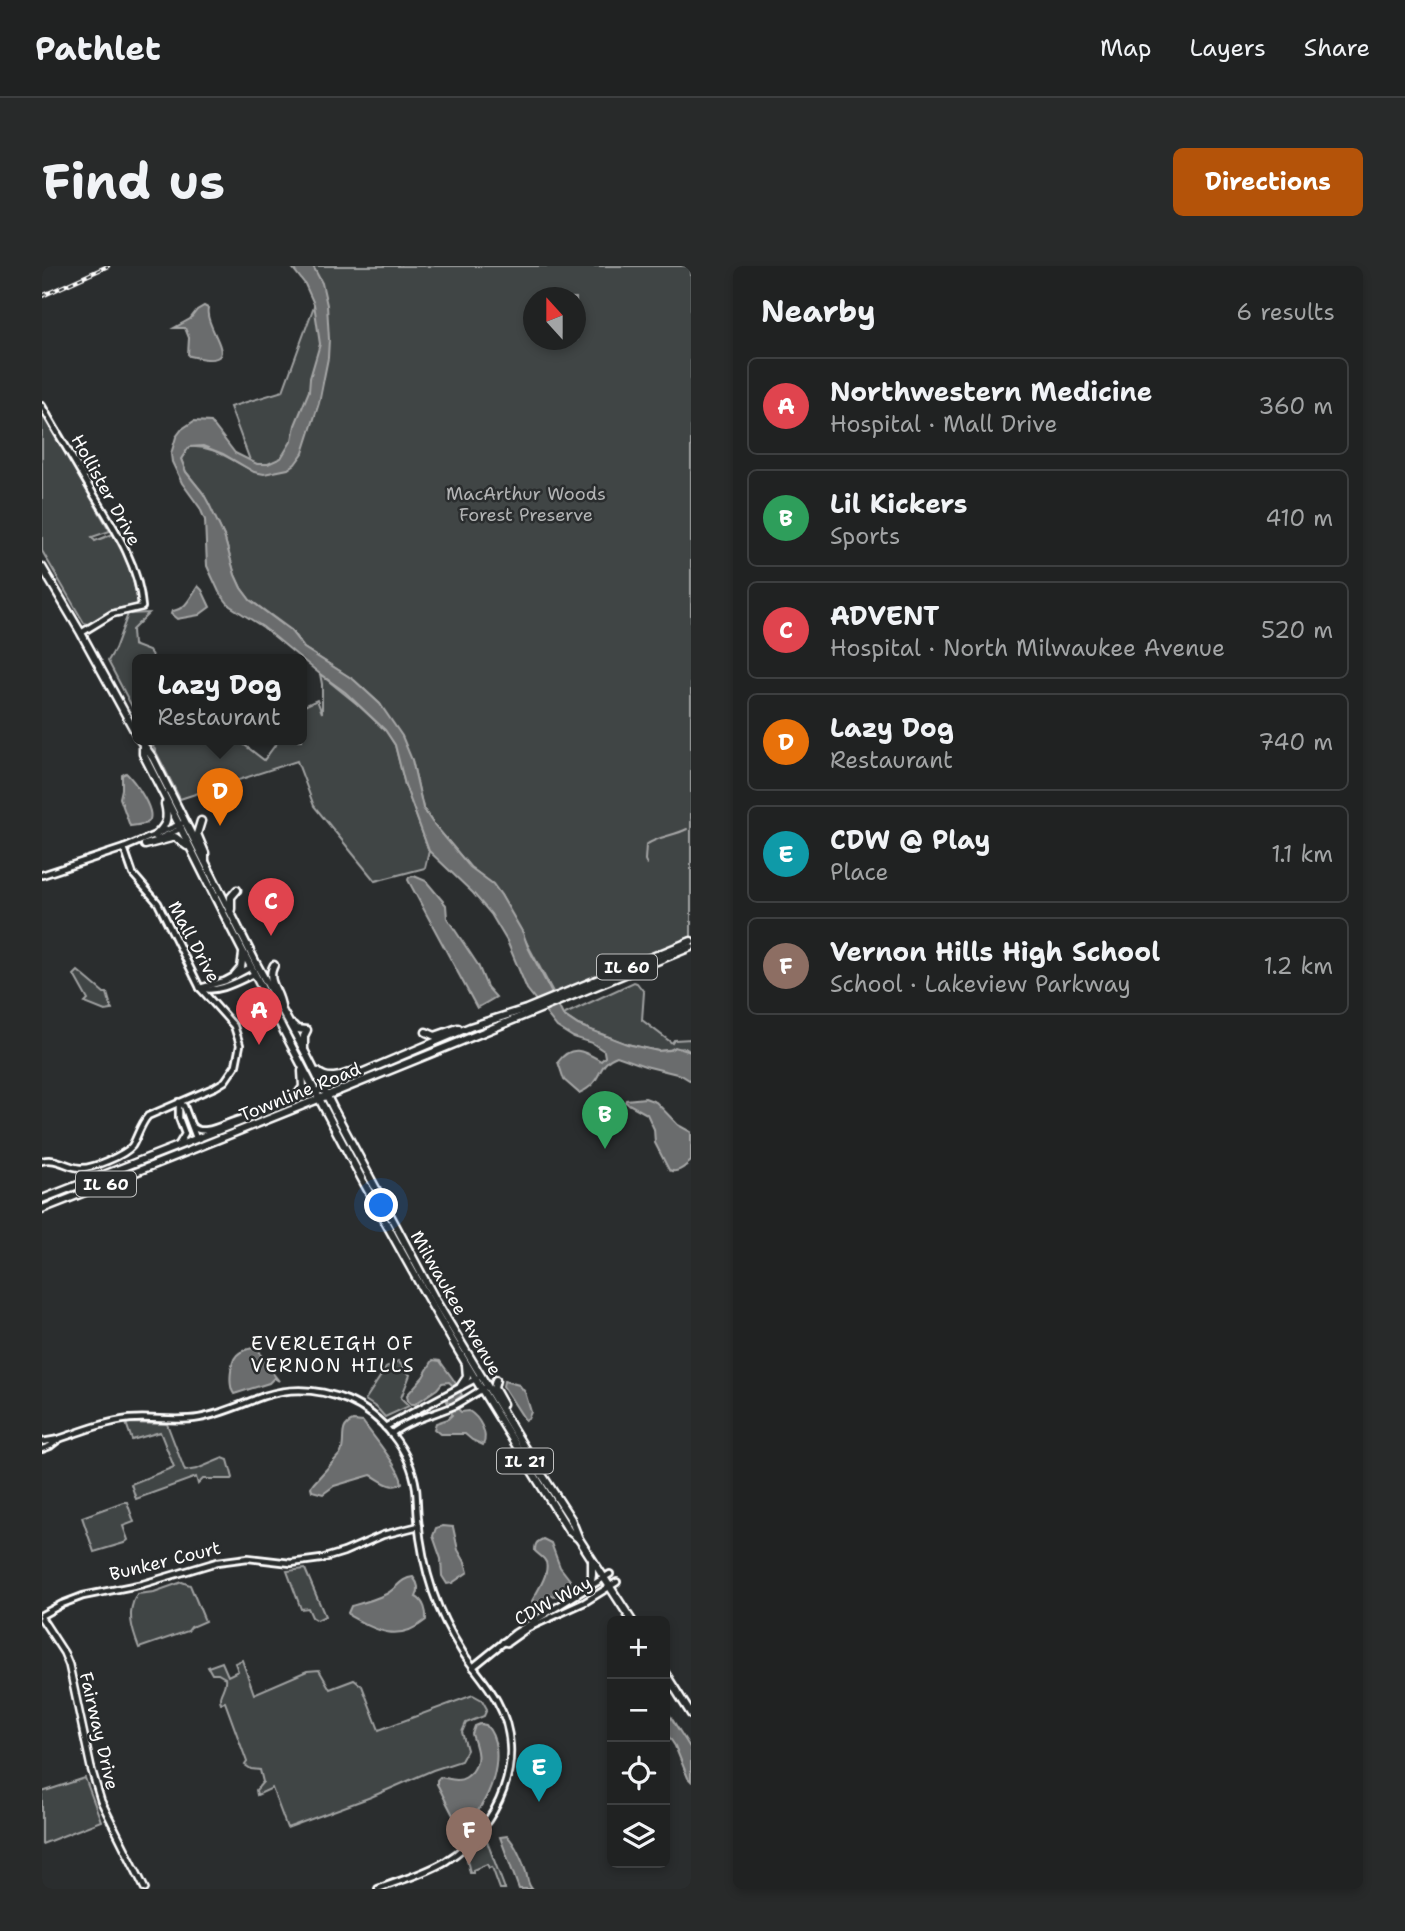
<!DOCTYPE html>
<html lang="en">
<head>
<meta charset="utf-8">
<style>
	:root { --surface:#202222; --page:#282a2a; --text:#f1f3f6; --muted:#a2a4a5; --line:#3d3f40; --accent:#b45309 }
	body { margin:0; font-family:"Shantell Sans",sans-serif; background:var(--page); color:var(--text) }
	.controls { position:absolute; right:21px; bottom:21px; display:grid; overflow:hidden; border-radius:10px; box-shadow:0 4px 10px #0003 }
	.controls button { width:63px; height:63px; display:grid; place-items:center; padding:0; border:0; border-bottom:2px solid var(--line); background:var(--surface); color:var(--text); font:35px sans-serif }
	.compass { position:absolute; left:481px; top:21px; width:63px; height:63px; border-radius:50%; background:var(--surface); box-shadow:0 4px 10px #0003; rotate:339deg }
	.you { position:absolute; left:340px; top:940px; width:24px; height:24px; margin:-18px; border:5px solid #fff; border-radius:50%; background:#1a73e8; box-shadow:0 0 0 10px #1a73e833 }
	.badge { display:grid; place-items:center; width:46px; height:46px; border-radius:50%; background:var(--accent); color:#fff; font-size:23px; font-weight:700 }
	.pin { position:absolute; translate:-50% -58px; filter:drop-shadow(0 2px 4px #0008) }
	.pin::after { content:''; position:absolute; top:37px; width:24px; height:21px; background:inherit; clip-path:polygon(0 0,100% 0,50% 100%) }
	.popup { position:absolute; left:90px; top:388px; width:175px; height:91px; box-sizing:border-box; display:grid; place-content:center; border-radius:10px; background:var(--surface); filter:drop-shadow(0 2px 5px #0005); font-size:23px; white-space:nowrap; color:var(--muted) }
	.popup b { font-size:26px; color:var(--text) }
	.popup::after { content:''; position:absolute; left:50%; top:100%; margin-left:-14px; border:14px solid transparent; border-top-color:var(--surface) }
	.list { margin:0; padding:0; list-style:none }
	h2 { display:flex; justify-content:space-between; align-items:center; height:91px; margin:0; padding:0 28px; font-size:30px }
	h2 small { font-size:23px; font-weight:400; color:var(--muted) }
	.list li { display:grid; grid-template-columns:46px 1fr auto; gap:21px; align-items:center; box-sizing:border-box; height:98px; margin:0 14px 14px; padding:0 14px; border:2px solid var(--line); border-radius:10px }
	.list b { display:block; font-size:26px; white-space:nowrap }
	.list p { margin:0; font-size:23px; white-space:nowrap; color:var(--muted) }
	.list em { font-size:23px; font-style:normal; color:var(--muted) }
	.icon { flex:none; width:38px; height:38px; fill:none; stroke:currentColor; stroke-width:2; stroke-linecap:round; stroke-linejoin:round }
	.map { position:relative; flex:none; width:649px; height:1623px; overflow:hidden; border-radius:10px }
	header { display:flex; align-items:center; gap:42px; box-sizing:border-box; height:98px; padding:0 35px; background:var(--surface); border-bottom:2px solid var(--line) }
	header strong { font-size:33px }
	nav { display:flex; gap:38px; margin-inline-start:auto; font-size:24px }
	.intro { display:flex; align-items:center; justify-content:space-between; box-sizing:border-box; height:168px; padding:0 42px }
	h1 { margin:0; font-size:49px }
	.button { padding:18px 32px; border-radius:10px; background:var(--accent); color:#fff; font-size:24px; font-weight:700 }
	main { display:flex; gap:42px; padding:0 42px }
	aside { flex:1; background:var(--surface); border-radius:10px; box-shadow:0 4px 10px #0003 }
	.map>svg:first-child { display:block }
</style>
</head>
<body>
<header>
<strong>Pathlet</strong>
<nav><a>Map</a><a>Layers</a><a>Share</a></nav>
</header>
<div class="intro"><h1>Find us</h1><a class="button">Directions</a></div>
<main>
<div class="map">
<svg width="649" height="1623" viewBox="0 0 649 1623">
	<rect width="100%" height="100%" fill="#2a2d2e"/>
	<filter id="ink" filterUnits="userSpaceOnUse"><feTurbulence type="fractalNoise" baseFrequency=".0143" numOctaves="2"/><feDisplacementMap in="SourceGraphic" scale="14" xChannelSelector="R" yChannelSelector="G"/><feConvolveMatrix kernelMatrix="1 2 1 2 8 2 1 2 1" color-interpolation-filters="sRGB"/></filter>
	<g filter="url(#ink)">
		<g fill="#414445" stroke="#a0a2a2" stroke-width="2" fill-rule="evenodd">
			<path d="M 265,0 L 649,0 L 649,671 L 516,726 L 511,726 L 459,629 L 450,618 L 428,601 L 390,556 L 381,542 L 370,494 L 338,438 L 312,414 L 262,382 L 249,364 L 208,334 L 199,322 L 193,309 L 182,270 L 161,227 L 144,206 L 139,193 L 147,181 C 173,179 189,195 212,205 L 188,141 L 241,125 L 280,18 ZM 492,32 L 534,32 L 534,74 L 492,74 Z"/>
			<path d="M 0,147 L 68,265 L 50,271 L 53,275 L 71,268 C 84,289 92,313 96,337 L 93,340 L 72,343 L 46,358 L 42,357 L 0,285 Z"/>
			<path d="M 107,347 L 90,364 L 91,379 L 107,385 L 113,394 L 96,394 L 96,452 L 66,395 L 73,383 L 86,348 Z"/>
			<path d="M 278,408 L 315,438 L 345,466 L 353,479 L 363,519 L 387,585 L 383,602 L 333,615 L 272,540 L 255,495 L 138,533 L 108,474 L 196,474 L 222,494 L 237,474 L 260,474 L 260,441 L 275,434 L 280,447 L 280,418 Z"/>
			<path d="M 36,705 L 62,727 L 65,727 L 70,744 L 63,745 L 43,737 L 46,734 L 32,709 Z"/>
			<path d="M 592,716 L 595,717 L 602,726 L 600,754 L 630,777 L 632,774 L 649,773 L 649,786 L 643,782 L 616,785 L 585,778 L 536,759 L 521,749 Z"/>
			<path d="M 356,1095 L 368,1109 L 359,1132 L 367,1140 L 343,1151 L 335,1142 L 323,1134 L 344,1102 Z"/>
			<path d="M 84,1157 L 125,1158 L 143,1205 L 155,1203 L 181,1192 L 186,1194 L 191,1212 L 190,1213 L 161,1213 L 156,1218 L 154,1211 L 94,1233 L 89,1218 L 132,1201 L 118,1166 L 90,1174 Z"/>
			<path d="M 81,1236 L 85,1236 L 92,1256 L 81,1260 L 86,1274 L 82,1277 L 52,1286 L 40,1251 Z"/>
			<path d="M 263,1303 L 283,1350 L 275,1354 L 270,1351 L 266,1342 L 259,1343 L 245,1305 Z"/>
			<path d="M 140,1316 L 148,1319 L 163,1355 L 149,1361 L 146,1365 L 97,1382 C 90,1364 84,1346 95,1328 L 112,1326 Z"/>
			<path d="M 200,1394 L 212,1428 L 265,1405 L 277,1404 L 288,1423 L 312,1414 L 320,1420 L 337,1464 L 431,1429 L 440,1434 L 445,1443 L 442,1450 L 424,1457 L 420,1466 L 425,1484 L 419,1495 L 391,1504 L 329,1531 L 245,1562 L 230,1522 L 215,1529 L 214,1524 L 221,1516 L 218,1504 L 209,1503 L 203,1499 L 205,1496 L 183,1436 L 179,1437 C 175,1427 185,1423 183,1412 L 176,1408 L 170,1408 L 166,1401 L 180,1396 L 186,1410 L 196,1405 L 193,1397 Z"/>
			<path d="M 43,1512 L 59,1555 L 0,1578 L 0,1526 Z"/>
			<path d="M 442,1569 L 444,1573 L 463,1623 L 458,1623 L 450,1601 L 447,1602 L 445,1598 L 431,1604 L 431,1607 L 428,1607 L 424,1589 Z"/>
		</g>
		<g fill="#6a6c6d" stroke="#a6a7a7" stroke-width="2">
			<path d="M 249,0 L 271,0 L 280,17 L 285,39 L 287,73 L 286,92 L 277,137 L 261,187 L 253,198 L 246,203 L 222,208 L 212,206 L 181,188 L 161,180 L 147,181 L 139,193 L 144,206 L 161,227 L 167,238 L 182,270 L 193,309 L 199,322 L 208,334 L 248,364 L 262,382 L 312,414 L 338,438 L 360,470 L 370,494 L 381,542 L 390,556 L 428,601 L 451,618 L 459,629 L 481,667 L 486,681 L 521,749 L 536,759 L 585,778 L 616,785 L 628,784 L 633,781 L 649,786 L 649,815 L 639,809 L 603,800 L 575,790 C 553,798 562,817 537,827 L 522,814 L 516,796 C 530,777 543,786 559,795 L 563,791 L 562,785 L 550,777 L 531,771 L 515,761 L 485,723 L 465,675 L 449,648 L 431,627 L 387,585 L 363,519 L 353,479 L 343,464 L 303,426 L 278,408 L 221,361 L 188,340 L 177,326 L 165,300 L 163,254 L 158,242 L 140,217 L 130,196 L 129,188 L 134,171 L 140,163 L 152,155 L 169,156 L 193,187 L 215,198 L 226,198 L 239,192 L 250,174 L 253,159 L 267,125 L 268,112 L 278,78 L 272,38 L 263,18 Z"/>
			<path d="M 162,40 L 166,42 C 161,63 208,105 148,90 L 146,88 L 147,72 L 143,62 L 132,62 L 148,53 L 155,44 Z"/>
			<path d="M 156,320 L 160,324 L 168,341 L 157,349 L 135,353 L 129,348 L 130,345 C 145,343 148,331 156,320 Z"/>
			<path d="M 84,507 C 91,513 118,549 105,557 C 101,559 92,559 88,560 L 78,532 L 80,523 L 80,509 Z"/>
			<path d="M 372,610 L 384,615 L 404,639 L 405,652 L 436,699 L 445,721 L 454,731 L 435,742 L 366,614 L 367,611 Z"/>
			<path d="M 603,832 L 614,836 L 636,859 L 649,866 L 649,895 C 642,901 636,908 627,904 L 613,877 L 612,863 L 605,848 L 583,836 L 584,834 Z"/>
			<path d="M 211,1082 L 217,1084 L 222,1096 L 237,1115 L 232,1112 L 227,1117 L 192,1128 C 186,1120 188,1096 195,1089 C 199,1085 205,1083 211,1082 Z"/>
			<path d="M 391,1094 L 398,1095 C 406,1107 415,1116 420,1129 L 414,1134 L 415,1142 L 419,1146 L 427,1145 C 437,1151 447,1168 441,1179 L 430,1174 L 423,1168 L 398,1168 L 392,1163 L 394,1157 L 406,1153 L 410,1149 L 409,1144 L 404,1133 L 413,1128 L 411,1120 L 407,1116 L 400,1117 L 395,1123 L 373,1138 L 369,1138 L 366,1135 L 365,1129 L 381,1111 Z"/>
			<path d="M 462,1115 L 477,1119 L 483,1126 L 489,1146 L 486,1153 L 483,1154 L 461,1120 Z"/>
			<path d="M 311,1155 L 321,1156 C 331,1170 358,1202 360,1217 C 350,1225 339,1214 329,1209 L 292,1220 L 281,1228 L 270,1225 L 269,1221 L 272,1217 L 299,1187 C 304,1174 296,1161 311,1155 Z"/>
			<path d="M 401,1260 L 411,1261 L 416,1284 L 423,1296 L 426,1306 L 410,1317 L 405,1318 L 400,1310 L 399,1293 L 391,1270 L 394,1262 Z"/>
			<path d="M 501,1273 L 509,1277 L 518,1301 L 528,1314 L 528,1323 L 523,1329 L 509,1330 L 497,1340 L 492,1339 L 490,1335 C 495,1325 511,1303 502,1293 C 499,1290 496,1288 493,1285 C 493,1278 494,1276 501,1273 Z"/>
			<path d="M 371,1311 C 376,1317 378,1324 374,1331 C 382,1335 385,1346 384,1354 C 356,1377 335,1365 308,1350 L 306,1347 L 309,1340 C 320,1337 332,1334 342,1329 C 354,1324 358,1312 371,1311 Z"/>
			<path d="M 623,1442 L 649,1483 L 649,1515 L 646,1512 L 633,1480 L 623,1465 Z"/>
			<path d="M 438,1458 L 444,1459 C 468,1485 447,1542 421,1560 L 416,1559 L 395,1518 L 395,1514 L 398,1511 C 404,1512 410,1514 415,1514 C 422,1514 426,1510 430,1506 C 440,1493 434,1481 430,1468 L 433,1460 Z"/>
			<path d="M 465,1570 C 473,1577 481,1596 484,1606 C 486,1613 485,1617 490,1623 L 477,1623 L 458,1571 Z"/>
		</g>
		<g fill="none" stroke-linecap="round" stroke-linejoin="round">
			<path stroke="#a6a7a7" stroke-width="2" d="M 605,599 L 603,594 L 604,579 C 616,570 632,570 645,563"/>
			<g stroke="#fff" stroke-width="10">
				<g id="tertiary">
					<path d="M 0,140 C 16,168 33,196 49,224 C 71,260 97,298 100,341 L 70,348 L 39,367"/>
					<path d="M 116,573 L 140,562"/>
					<path d="M 0,609 L 82,582 L 143,556"/>
					<path d="M 158,722 C 175,728 197,715 212,708"/>
					<path d="M 158,722 L 183,715 L 209,701"/>
					<path d="M 137,836 L 142,840 L 154,872"/>
					<path d="M 137,837 L 137,852 L 143,868 L 137,878"/>
					<path d="M 150,860 C 163,873 187,853 204,852"/>
					<path d="M 0,895 C 15,891 24,901 38,902 C 50,903 83,889 90,880 C 96,870 98,859 106,850 L 173,821 L 183,815 L 194,799 L 198,779 L 192,760 L 158,722 L 116,637 L 91,608 L 82,582"/>
					<path d="M 343,1161 L 439,1110"/>
					<path d="M 349,1168 C 368,1153 391,1149 412,1140 C 422,1135 432,1128 442,1122"/>
					<path d="M 17,1173 C 40,1165 63,1156 88,1153 C 111,1151 134,1156 157,1152 C 180,1148 200,1138 222,1130 C 249,1121 278,1123 305,1134 C 340,1149 368,1183 374,1222 C 375,1232 375,1243 376,1253 C 378,1278 383,1302 391,1326 C 398,1347 409,1368 421,1387 C 432,1403 446,1418 455,1435 C 487,1493 457,1561 404,1595 C 383,1608 358,1614 336,1623"/>
					<path d="M 0,1176 L 17,1173 L 8,1180 L 0,1183"/>
					<path d="M 0,1349 L 20,1338 L 41,1330 L 101,1318 L 175,1296 L 206,1292 L 249,1297 L 279,1293 L 302,1286 L 341,1269 L 377,1260"/>
					<path d="M 461,1376 L 465,1377 L 486,1362 L 543,1336 L 575,1316"/>
					<path d="M 431,1401 L 473,1367 L 568,1308"/>
				</g>
			</g>
			<g stroke="#fff" stroke-width="10">
				<path id="secondary" d="M 0,1353 L 22,1387 L 27,1399 L 49,1502 L 59,1535 L 103,1623"/>
			</g>
			<g stroke="#fff" stroke-width="11">
				<g id="primary">
					<path d="M 0,301 L 39,367 L 96,471"/>
					<path d="M 98,474 L 111,492 L 215,699 L 262,784 L 292,844 L 394,1035 L 482,1181 L 529,1253 L 537,1273 L 590,1355"/>
					<path d="M 101,480 L 101,488 C 138,559 172,631 209,701 C 267,815 326,927 389,1038 C 433,1115 481,1190 527,1265 L 537,1273"/>
					<path d="M 159,555 L 155,568 L 163,587 L 163,595"/>
					<path d="M 113,570 C 124,559 127,554 123,538"/>
					<path d="M 103,579 L 133,571 L 145,580"/>
					<path d="M 189,643 L 189,631 L 195,624"/>
					<path d="M 232,699 C 223,715 238,725 239,741"/>
					<path d="M 193,709 L 199,702 L 201,688"/>
					<path d="M 251,759 L 255,763 L 265,764 L 262,770 L 262,782"/>
					<path d="M 384,766 L 393,770 L 416,762"/>
					<path d="M 276,806 C 287,816 302,809 314,804"/>
					<path d="M 252,833 L 261,821 L 260,805"/>
					<path d="M 0,933 L 267,829 L 428,761 L 484,743 L 649,675"/>
					<path d="M 0,943 C 217,858 433,770 649,681"/>
					<path d="M 454,1114 L 452,1122 L 461,1138"/>
					<path d="M 419,1120 L 425,1111 L 424,1099"/>
					<path d="M 548,1321 L 550,1309 L 550,1295"/>
					<path d="M 623,1407 L 649,1448"/>
				</g>
			</g>
			<use href="#tertiary" stroke="#2a2d2e" stroke-width="4.5"/>
			<use href="#secondary" stroke="#2a2d2e" stroke-width="5"/>
			<use href="#primary" stroke="#2a2d2e" stroke-width="6"/>
			<g stroke="#fff" stroke-width="4.5">
				<path id="rail" d="M 0,30 L 66,0"/>
			</g>
			<use href="#rail" stroke="#2a2d2e" stroke-width="2" stroke-dasharray="5" stroke-linecap="butt"/>
		</g>
	</g>
	<g text-anchor="middle" stroke-width="5" stroke-linejoin="round" paint-order="stroke">
		<g fill="#2a2d2e" stroke="#bfc0c0" stroke-width="2">
			<rect x="555" y="688.5" width="60" height="25" rx="5"/>
			<rect x="34" y="905.5" width="60" height="25" rx="5"/>
			<rect x="455" y="1182.5" width="56" height="25" rx="5"/>
		</g>
		<g font-size="16" font-weight="bold" fill="#fff">
			<text x="585" y="707">IL 60</text>
			<text x="64" y="924">IL 60</text>
			<text x="483" y="1201">IL 21</text>
		</g>
		<g font-size="18" fill="#fff" stroke="#2a2d2e">
			<text transform="translate(64 224) rotate(61)" y="6">Hollister Drive</text>
			<text transform="translate(152 676) rotate(62)" y="6">Mall Drive</text>
			<text transform="translate(258 826) rotate(-22)" y="6">Townline Road</text>
			<text transform="translate(414 1037) rotate(60)" y="6">Milwaukee Avenue</text>
			<text transform="translate(123 1295) rotate(-14)" y="6">Bunker Court</text>
			<text transform="translate(511 1335) rotate(-28)" y="6">CDW Way</text>
			<text transform="translate(57 1465) rotate(77)" y="6">Fairway Drive</text>
		</g>
		<g font-size="18" fill="#b3b4b5" stroke="#2a2d2e">
			<text x="484" y="234">MacArthur Woods<tspan x="484" dy="21">Forest Preserve</tspan></text>
		</g>
		<g font-size="19" letter-spacing="2" fill="#fff" stroke="#2a2d2e">
			<text x="291" y="1084">EVERLEIGH OF<tspan x="291" dy="22">VERNON HILLS</tspan></text>
		</g>
	</g>
</svg>
<div class="controls">
<button>+</button>
<button>−</button>
<button><svg class="icon" aria-label="locate" viewBox="0 0 24 24"><circle cx="12" cy="12" r="6"/><path d="M12 2v4M12 18v4M2 12h4M18 12h4"/></svg></button>
<button><svg class="icon" aria-label="layers" viewBox="0 0 24 24"><path d="M12 4l9 5-9 5-9-5zM3 14l9 5 9-5"/></svg></button>
</div>
<svg class="compass" viewBox="-18 -18 36 36"><path d="M0-13l5 13h-10z" fill="#e53935"/><path d="M0 13l5-13h-10z" fill="#a2a4a5"/></svg>
<div class="you"></div>
<div class="pin badge" style="left:217px;top:779px;background:#e0444e">A</div>
<div class="pin badge" style="left:563px;top:883px;background:#2e9e5b">B</div>
<div class="pin badge" style="left:229px;top:670px;background:#e0444e">C</div>
<div class="pin badge" style="left:178px;top:560px;background:#e8710a">D</div>
<div class="popup"><b>Lazy Dog</b>Restaurant</div>
<div class="pin badge" style="left:497px;top:1536px;background:#0f9aa8">E</div>
<div class="pin badge" style="left:427px;top:1599px;background:#8d6e63">F</div>
</div>
<aside>
<h2>Nearby<small>6 results</small></h2>
<ul class="list">
<li><span class="badge" style="background:#e0444e">A</span><div><b>Northwestern Medicine</b><p>Hospital · Mall Drive</p></div><em>360 m</em></li>
<li><span class="badge" style="background:#2e9e5b">B</span><div><b>Lil Kickers</b><p>Sports</p></div><em>410 m</em></li>
<li><span class="badge" style="background:#e0444e">C</span><div><b>ADVENT</b><p>Hospital · North Milwaukee Avenue</p></div><em>520 m</em></li>
<li><span class="badge" style="background:#e8710a">D</span><div><b>Lazy Dog</b><p>Restaurant</p></div><em>740 m</em></li>
<li><span class="badge" style="background:#0f9aa8">E</span><div><b>CDW @ Play</b><p>Place</p></div><em>1.1 km</em></li>
<li><span class="badge" style="background:#8d6e63">F</span><div><b>Vernon Hills High School</b><p>School · Lakeview Parkway</p></div><em>1.2 km</em></li>
</ul>
</aside>
</main>
</body>
</html>
